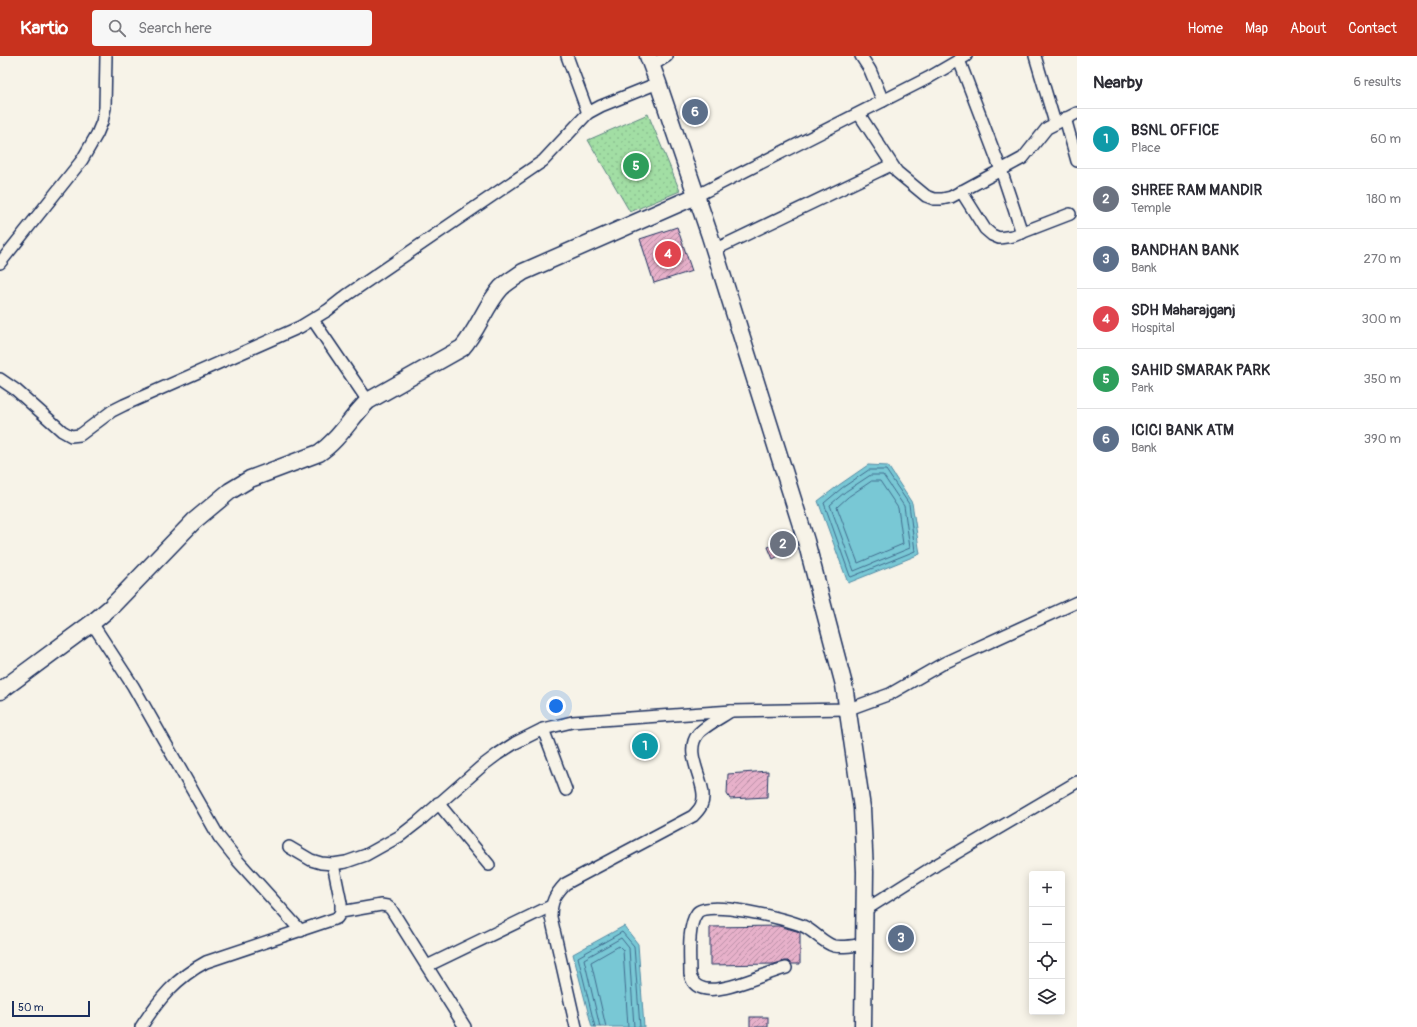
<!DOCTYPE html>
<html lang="en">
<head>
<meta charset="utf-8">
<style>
	:root { --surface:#fff; --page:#f7f7f7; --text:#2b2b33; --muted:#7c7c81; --line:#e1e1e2; --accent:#c8321e }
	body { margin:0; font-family:Pangolin,sans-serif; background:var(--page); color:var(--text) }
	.controls { position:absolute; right:12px; bottom:12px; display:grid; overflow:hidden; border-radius:4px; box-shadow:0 2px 10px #0003 }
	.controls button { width:36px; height:36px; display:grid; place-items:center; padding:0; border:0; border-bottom:1px solid var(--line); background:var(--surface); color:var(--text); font:20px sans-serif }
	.scale { position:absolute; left:12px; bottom:10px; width:78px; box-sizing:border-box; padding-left:4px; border:2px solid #1b2f5e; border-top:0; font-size:11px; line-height:14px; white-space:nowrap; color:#1b2f5e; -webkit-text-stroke:3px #f7f3e8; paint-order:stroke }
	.you { position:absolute; left:556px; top:650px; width:14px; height:14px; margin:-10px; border:3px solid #fff; border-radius:50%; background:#1a73e8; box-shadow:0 0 0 6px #1a73e833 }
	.badge { display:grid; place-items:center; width:26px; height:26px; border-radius:50%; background:var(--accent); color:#fff; font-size:13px; font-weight:700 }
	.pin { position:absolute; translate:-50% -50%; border:2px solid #fff; box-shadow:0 1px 4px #0006 }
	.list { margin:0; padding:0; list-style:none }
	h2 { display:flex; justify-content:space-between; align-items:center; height:52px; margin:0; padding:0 16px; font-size:17px }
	h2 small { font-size:13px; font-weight:400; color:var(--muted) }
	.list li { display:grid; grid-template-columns:26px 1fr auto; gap:12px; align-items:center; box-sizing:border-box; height:60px; padding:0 16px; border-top:1px solid var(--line) }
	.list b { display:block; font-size:15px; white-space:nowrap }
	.list p { margin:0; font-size:13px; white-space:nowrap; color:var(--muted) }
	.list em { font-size:13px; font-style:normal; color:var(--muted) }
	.icon { flex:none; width:22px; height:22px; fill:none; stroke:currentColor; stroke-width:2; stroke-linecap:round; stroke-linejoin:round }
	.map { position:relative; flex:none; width:1077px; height:971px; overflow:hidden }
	header { display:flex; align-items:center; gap:24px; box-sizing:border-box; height:56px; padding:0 20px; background:var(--accent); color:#fff }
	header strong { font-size:19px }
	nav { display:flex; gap:22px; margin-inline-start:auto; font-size:14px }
	.search { width:280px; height:36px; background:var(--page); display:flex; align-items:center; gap:10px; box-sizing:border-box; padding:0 14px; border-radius:4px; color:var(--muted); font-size:15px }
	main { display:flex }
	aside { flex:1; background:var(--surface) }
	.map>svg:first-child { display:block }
</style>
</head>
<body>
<header>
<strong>Kartio</strong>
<div class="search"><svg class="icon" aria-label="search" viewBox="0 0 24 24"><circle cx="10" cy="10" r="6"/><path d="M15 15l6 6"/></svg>Search here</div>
<nav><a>Home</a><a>Map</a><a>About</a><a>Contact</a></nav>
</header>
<main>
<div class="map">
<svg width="1077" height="971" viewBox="0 0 1077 971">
	<defs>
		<pattern id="park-dots" width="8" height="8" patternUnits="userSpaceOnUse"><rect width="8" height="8" fill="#a2dea4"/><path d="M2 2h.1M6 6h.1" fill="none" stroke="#8bbf90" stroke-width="1.8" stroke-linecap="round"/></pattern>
		<pattern id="building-hatch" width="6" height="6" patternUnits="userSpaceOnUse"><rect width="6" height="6" fill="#e7b1ca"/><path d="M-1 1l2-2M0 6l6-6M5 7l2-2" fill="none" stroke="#ba90a7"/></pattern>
	</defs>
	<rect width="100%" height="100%" fill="#f7f3e8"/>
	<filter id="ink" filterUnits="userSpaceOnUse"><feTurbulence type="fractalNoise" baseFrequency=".025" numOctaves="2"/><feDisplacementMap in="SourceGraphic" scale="8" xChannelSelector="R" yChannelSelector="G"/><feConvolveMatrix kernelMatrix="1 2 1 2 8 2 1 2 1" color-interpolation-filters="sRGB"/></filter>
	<g filter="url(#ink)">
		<path fill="url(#park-dots)" stroke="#5e8681" d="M 648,58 L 680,135 L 630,156 L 588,84 Z"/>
		<g fill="#79c8d5" stroke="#538ba5">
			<path d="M 868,409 L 888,410 L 912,447 L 920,498 L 848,527 L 818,445 L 839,429 Z"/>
			<path d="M 624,870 L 638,888 L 644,971 L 592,971 L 573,898 Z"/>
		</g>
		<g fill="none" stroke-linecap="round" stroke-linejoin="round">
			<g stroke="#416c8e" stroke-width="1">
				<path d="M 869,414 L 886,414 L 909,448 L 915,495 L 851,521 L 850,520 L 824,447 L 842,432 Z"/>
				<path d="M 871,419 L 883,419 L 904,450 L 910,492 L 854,515 L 830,449 L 845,436 Z"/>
				<path d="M 872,425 L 880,425 L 898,452 L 903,488 L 858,507 L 837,451 L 848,441 Z"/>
				<path d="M 595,971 L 578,901 L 622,876 L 634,890 L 640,971"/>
				<path d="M 600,971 L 584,903 L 621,882 L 629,892 L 634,971"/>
				<path d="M 606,971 L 591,906 L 619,890 L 623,894 L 628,971"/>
			</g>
		</g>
		<g fill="url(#building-hatch)" stroke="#1b2f5e">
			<path d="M 701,48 L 705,57 L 687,64 L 685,56 Z"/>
			<path d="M 677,171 L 692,215 L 654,227 L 640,183 Z"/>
			<path d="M 786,478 L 789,480 L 794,495 L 784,497 L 773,503 L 768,491 L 778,486 L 777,482 Z"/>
			<path d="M 647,685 L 653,696 L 639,703 L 634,694 Z"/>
			<path d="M 768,715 L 767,741 L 730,743 L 727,738 L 728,718 Z"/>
			<path d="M 779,870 L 800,876 L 800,908 L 791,908 L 788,905 L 784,905 L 774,908 L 710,909 L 710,871 Z"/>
			<rect x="750" y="961" width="18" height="10"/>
		</g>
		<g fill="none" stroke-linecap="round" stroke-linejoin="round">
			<g stroke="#1b2f5e" stroke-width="14">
				<g id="street">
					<path d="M 567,0 L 588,57"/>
					<path d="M 861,0 L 870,14 L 883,45"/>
					<path d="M 1035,0 L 1055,67"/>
					<path d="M 959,4 L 1001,114 L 1022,177"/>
					<path d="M 651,10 L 667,0"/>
					<path d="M 859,58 L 897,116 L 926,140 L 934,143 L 942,143 L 951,141 L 1023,102 L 1047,72 L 1077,57"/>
					<path d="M 1065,62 L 1077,105"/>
					<path d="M 961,135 L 985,173 L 992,179 L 999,182 L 1013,180 L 1070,158"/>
					<path d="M 696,140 L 928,22 L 966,0"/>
					<path d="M 714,194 L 891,109"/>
					<path d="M 0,207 L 82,104 L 97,78 L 102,66 L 105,52 L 106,0"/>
					<path d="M 313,264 L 368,345"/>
					<path d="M 0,323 L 16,334 L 62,375 L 71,380 L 80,379 L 112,355 L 124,349 L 300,271 L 328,254 L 347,239 L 543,105 L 588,57 L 601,50 L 658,27"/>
					<path d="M 92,567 L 133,630 L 219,781 L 238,805 L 301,875"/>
					<path d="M 543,673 L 566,734"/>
					<path d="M 438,747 L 489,809"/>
					<path d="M 289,791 L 311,804 L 321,807 L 333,808 L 346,806 L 366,799 L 400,780 L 418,766 L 482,710 L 498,698 L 515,687 L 543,673 L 572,666 L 732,655 L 849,653 L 890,638 L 944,607 L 1077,546"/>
					<path d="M 865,854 L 936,809 L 1077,726"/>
					<path d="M 341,856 L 381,849 L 387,850 L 391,853 L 465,971"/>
					<path d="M 427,910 L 551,850"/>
					<path d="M 786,912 C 764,916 697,954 690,918 C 690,902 687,870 697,857 C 707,843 787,863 803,870 C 814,875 823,887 834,890 C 844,892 856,889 865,888"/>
					<path d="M 141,971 C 159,943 176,922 206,906 L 337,862 L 341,856 L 341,847 L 333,808"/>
					<path d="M 576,971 L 551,861 C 551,845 555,839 565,828 L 693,760 C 696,757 699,754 701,750 C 711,730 681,699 698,678 C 703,671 722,661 731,655"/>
				</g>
			</g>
			<g stroke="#1b2f5e" stroke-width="19">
				<g id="secondary">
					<path d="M 648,0 L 658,27 L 710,180 L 806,485 L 844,629 L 862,752 L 865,816 L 863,971"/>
					<path d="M 0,635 L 92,567 L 111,551 L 194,465 L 230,435 L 250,423 L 319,397 C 339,384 351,361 368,345 L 462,292 C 478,274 485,250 501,232 C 507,226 516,221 523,216 L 696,140"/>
				</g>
			</g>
			<use href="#street" stroke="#f7f3e8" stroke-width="11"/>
			<use href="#secondary" stroke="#f7f3e8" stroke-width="16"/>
		</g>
	</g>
</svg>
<div class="controls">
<button>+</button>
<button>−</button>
<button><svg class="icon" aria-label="locate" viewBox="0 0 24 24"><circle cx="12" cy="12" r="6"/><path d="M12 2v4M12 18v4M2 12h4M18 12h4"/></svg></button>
<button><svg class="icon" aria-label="layers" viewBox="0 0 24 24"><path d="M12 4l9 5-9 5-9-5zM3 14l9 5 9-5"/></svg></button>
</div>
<div class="scale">50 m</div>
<div class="you"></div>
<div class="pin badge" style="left:645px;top:690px;background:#0f9aa8">1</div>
<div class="pin badge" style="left:783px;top:488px;background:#6b7280">2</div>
<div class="pin badge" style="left:901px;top:882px;background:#5c6f8a">3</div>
<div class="pin badge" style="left:668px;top:198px;background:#e0444e">4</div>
<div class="pin badge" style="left:636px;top:110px;background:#2e9e5b">5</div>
<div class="pin badge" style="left:695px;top:56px;background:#5c6f8a">6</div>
</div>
<aside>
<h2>Nearby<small>6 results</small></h2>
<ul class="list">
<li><span class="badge" style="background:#0f9aa8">1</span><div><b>BSNL OFFICE</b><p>Place</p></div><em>60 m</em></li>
<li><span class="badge" style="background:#6b7280">2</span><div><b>SHREE RAM MANDIR</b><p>Temple</p></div><em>180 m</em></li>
<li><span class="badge" style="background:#5c6f8a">3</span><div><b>BANDHAN BANK</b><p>Bank</p></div><em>270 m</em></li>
<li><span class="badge" style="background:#e0444e">4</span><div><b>SDH Maharajganj</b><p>Hospital</p></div><em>300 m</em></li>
<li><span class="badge" style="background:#2e9e5b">5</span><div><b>SAHID SMARAK PARK</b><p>Park</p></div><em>350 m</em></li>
<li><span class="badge" style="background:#5c6f8a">6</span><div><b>ICICI BANK ATM</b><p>Bank</p></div><em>390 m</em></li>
</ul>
</aside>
</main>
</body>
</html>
